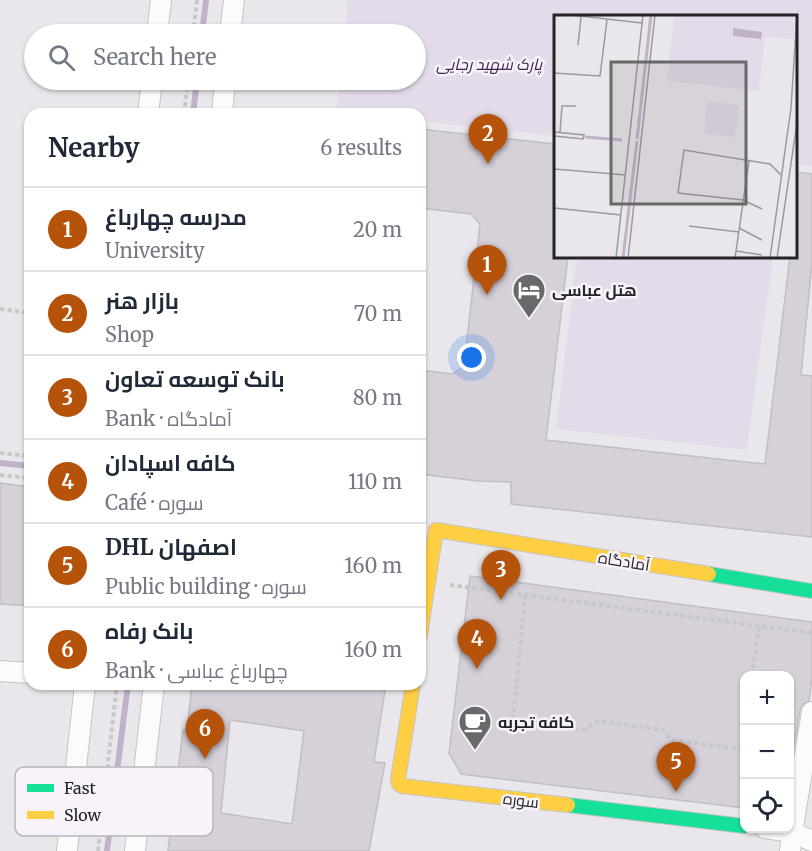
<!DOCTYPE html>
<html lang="en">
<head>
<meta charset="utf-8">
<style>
	:root { --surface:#fff; --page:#f6f6f7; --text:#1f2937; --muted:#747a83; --line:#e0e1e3; --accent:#b45309 }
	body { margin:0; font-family:Merriweather,Cairo,serif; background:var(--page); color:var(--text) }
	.controls { position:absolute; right:18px; bottom:18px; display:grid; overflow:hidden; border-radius:12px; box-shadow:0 2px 4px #0004 }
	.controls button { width:54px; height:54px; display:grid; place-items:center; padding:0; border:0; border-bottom:2px solid var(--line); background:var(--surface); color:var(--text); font:30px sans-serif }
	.you { position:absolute; left:472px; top:358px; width:21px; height:21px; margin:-15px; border:4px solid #fff; border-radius:50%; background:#1a73e8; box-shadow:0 0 0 9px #1a73e833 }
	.badge { display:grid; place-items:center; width:39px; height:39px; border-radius:50%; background:var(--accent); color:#fff; font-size:20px; font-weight:700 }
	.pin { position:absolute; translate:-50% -50px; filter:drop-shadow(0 2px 3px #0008) }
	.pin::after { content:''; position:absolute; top:32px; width:21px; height:18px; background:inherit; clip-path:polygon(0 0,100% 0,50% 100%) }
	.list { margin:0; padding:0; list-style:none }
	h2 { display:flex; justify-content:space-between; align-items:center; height:78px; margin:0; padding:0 24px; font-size:26px }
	h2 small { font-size:20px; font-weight:400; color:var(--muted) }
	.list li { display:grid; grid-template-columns:39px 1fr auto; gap:18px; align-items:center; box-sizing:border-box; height:84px; padding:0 24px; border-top:2px solid var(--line) }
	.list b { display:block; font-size:22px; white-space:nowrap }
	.list p { margin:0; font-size:20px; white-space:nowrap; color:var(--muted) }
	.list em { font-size:20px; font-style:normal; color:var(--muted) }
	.icon { flex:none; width:33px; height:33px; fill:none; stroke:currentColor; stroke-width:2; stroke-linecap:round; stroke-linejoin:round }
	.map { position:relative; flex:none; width:812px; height:851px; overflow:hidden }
	.search { position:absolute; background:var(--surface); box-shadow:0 2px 4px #0004; left:24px; top:24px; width:402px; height:66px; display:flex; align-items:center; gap:15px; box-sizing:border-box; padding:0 21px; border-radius:33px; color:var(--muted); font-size:22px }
	.panel { position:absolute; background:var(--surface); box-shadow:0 2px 4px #0004; left:24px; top:108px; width:402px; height:582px; border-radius:18px }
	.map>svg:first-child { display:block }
</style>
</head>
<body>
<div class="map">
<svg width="812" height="851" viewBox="0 0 812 851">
	<rect width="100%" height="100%" fill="#eae7ec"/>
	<g fill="#e4dbea">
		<path d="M 348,0 L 812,0 L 812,166 L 796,164 L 796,16 L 556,16 L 555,136 L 420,121 L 420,114 L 363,114 L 337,111 L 340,80 L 416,80 L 416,34 L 344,34 Z"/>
		<path d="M 577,257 L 773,257 L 747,450 L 556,429 Z"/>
	</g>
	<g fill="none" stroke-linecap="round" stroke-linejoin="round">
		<g stroke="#c1b2ca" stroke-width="6">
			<path d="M 202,34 L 206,0"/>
			<path d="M 193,114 L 197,80"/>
			<path d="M 0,463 L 30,466"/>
			<path d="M 107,851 L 128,684"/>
		</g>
	</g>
	<g fill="#d6d0d9" stroke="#c2bfc3" stroke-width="1.5" fill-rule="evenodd">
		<path d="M 420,129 L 555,144 L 555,256 L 568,256 L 546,440 L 765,464 L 790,256 L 795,256 L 795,172 L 812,174 L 812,263 L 801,375 L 812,376 L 812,537 L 511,504 L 511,482 L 478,481 L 420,474 L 420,370 L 453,374 L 464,366 L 480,224 L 471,214 L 420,208 Z"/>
		<path d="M 0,483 L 30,487 L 30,606 L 0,604 Z"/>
		<path d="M 470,576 L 812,622 L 812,678 L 809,701 L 803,704 L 800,710 L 789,774 L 789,675 L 744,675 L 744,808 L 461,774 L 449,753 Z"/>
		<path d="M 192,684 L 386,684 L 374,762 L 385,763 L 369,851 L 168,851 L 183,730 L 187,730 ZM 230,720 L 304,731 L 292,824 L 221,813 Z"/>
	</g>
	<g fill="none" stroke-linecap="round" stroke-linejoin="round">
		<g stroke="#c6c3c7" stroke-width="22">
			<g id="street">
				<path d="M 157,34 L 161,0"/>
				<path d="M 230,34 L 234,0"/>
				<path d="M 148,114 L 152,80"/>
				<path d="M 222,114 L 225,80"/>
				<path d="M 0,671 L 30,673"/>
				<path d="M 765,828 L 792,832 L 812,841"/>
				<path d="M 67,851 L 85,684"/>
				<path d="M 135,851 L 154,684"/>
				<path d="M 790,851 L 792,832 L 812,712"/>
			</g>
		</g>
		<g stroke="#c6c3c7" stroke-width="16">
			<g id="fast">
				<path d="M 709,574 L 812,591"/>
				<path d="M 568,805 L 744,826"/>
			</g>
		</g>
		<g stroke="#c6c3c7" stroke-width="16">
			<g id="slow">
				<path d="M 420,635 L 436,530 L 709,574"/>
				<path d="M 413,684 L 398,780 L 399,784 L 402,786 L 568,805"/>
			</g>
		</g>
		<g stroke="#c9c8c9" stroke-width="4" stroke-dasharray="4.5 3" stroke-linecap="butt">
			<path d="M 193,34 L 197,0"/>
			<path d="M 184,114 L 188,80"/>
			<path d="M 0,309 L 30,313"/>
			<path d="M 0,453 L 30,456"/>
			<path d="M 0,475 L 30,478"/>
			<path d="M 450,585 L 812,633"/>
			<path d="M 525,595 L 513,720 L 583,730 L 599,721 L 663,730 L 672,740 L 741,749 L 744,725"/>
			<path d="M 752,676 L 759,626"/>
			<path d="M 98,851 L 117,684"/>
		</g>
		<use href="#street" stroke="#fcfbfc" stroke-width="20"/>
		<use href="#fast" stroke="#16e098" stroke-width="14"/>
		<use href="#slow" stroke="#ffcf43" stroke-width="14"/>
	</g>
	<defs>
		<g id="hotel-pin" transform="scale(1.725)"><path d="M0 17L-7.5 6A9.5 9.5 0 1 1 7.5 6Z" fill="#6a686b" stroke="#f8f3fb"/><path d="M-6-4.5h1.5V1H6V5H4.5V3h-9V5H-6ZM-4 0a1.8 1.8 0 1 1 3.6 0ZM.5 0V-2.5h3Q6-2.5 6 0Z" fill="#fff"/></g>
		<g id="cafe-pin" transform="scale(1.725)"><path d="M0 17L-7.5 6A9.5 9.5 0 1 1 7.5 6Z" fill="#6a686b" stroke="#f8f3fb"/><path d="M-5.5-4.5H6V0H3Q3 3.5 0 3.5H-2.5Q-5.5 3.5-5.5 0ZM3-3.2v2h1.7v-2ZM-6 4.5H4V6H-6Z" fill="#fff"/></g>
	</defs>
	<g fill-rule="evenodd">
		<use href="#hotel-pin" x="529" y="290"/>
		<use href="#cafe-pin" x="475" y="722"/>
	</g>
	<g text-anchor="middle" stroke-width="5" stroke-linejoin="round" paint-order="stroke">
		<g font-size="16" font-style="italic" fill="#412651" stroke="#f8f3fb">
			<text x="489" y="70">پارک شهید رجایی</text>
		</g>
		<g font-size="16" font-weight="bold" fill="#252326" stroke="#f8f3fb" text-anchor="start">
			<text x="552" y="296">هتل عباسی</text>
			<text x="498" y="728">کافه تجربه</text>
		</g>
		<g font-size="16" fill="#252326" stroke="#f8f3fb">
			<text transform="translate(624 561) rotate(9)" y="6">آمادگاه</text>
			<text transform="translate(521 800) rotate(7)" y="6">سوره</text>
		</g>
	</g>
	<g transform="translate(554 15)">
		<rect width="243" height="243" fill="#eae7ec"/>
		<path d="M 120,0 L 241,0 L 240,24 L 211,22 L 205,76 L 113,66 ZM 153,86 L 186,90 L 181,122 L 150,119 Z" fill="#e4dbea"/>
		<path d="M 179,13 L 208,17 L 207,24 L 179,21 Z" fill="#c1b2ca"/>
		<path fill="none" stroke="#c1b2ca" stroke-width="3" d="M 31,122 L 68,125M 83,124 L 97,0M 69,243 L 83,126"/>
		<path fill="none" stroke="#9b999d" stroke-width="1.5" d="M 17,0 L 88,8M 24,30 L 27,2M 0,58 L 46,61 L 53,5M 0,117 L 30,120 L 29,124 L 0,121M 6,117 L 8,91 L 22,91M 0,154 L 72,160M 0,193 L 67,200M 208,194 L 189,185 L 124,178 L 130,135 L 216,149 L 227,160M 135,211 L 185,217M 185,213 L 208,225M 182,236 L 208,240M 62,243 L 89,0M 74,243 L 101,0M 181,243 L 195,146M 216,243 L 237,93 L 243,0M 223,243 L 243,108"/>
		<path fill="#6a686b" fill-opacity="0.15" stroke="#6a686b" stroke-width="3" d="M 57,47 L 192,47 L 192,189 L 57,189 Z"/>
		<rect width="243" height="243" fill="none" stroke="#252326" stroke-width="3"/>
	</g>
	<rect x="15" y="767" width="198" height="69" rx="9" fill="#f8f3fb" stroke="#b9b5bb" stroke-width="1.5"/>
	<rect x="27" y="784" width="27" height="8" fill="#16e098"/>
	<rect x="27" y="811" width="27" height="8" fill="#ffcf43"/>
	<g font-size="16" fill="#252326">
		<text x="64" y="794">Fast</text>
		<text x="64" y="821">Slow</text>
	</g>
</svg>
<div class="controls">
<button>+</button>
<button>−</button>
<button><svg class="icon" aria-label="locate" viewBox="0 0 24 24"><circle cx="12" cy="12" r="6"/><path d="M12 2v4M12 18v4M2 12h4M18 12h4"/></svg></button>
</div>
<div class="you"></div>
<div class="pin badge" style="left:487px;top:295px">1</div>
<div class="pin badge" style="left:488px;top:164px">2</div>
<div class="pin badge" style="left:501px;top:600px">3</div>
<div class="pin badge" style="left:477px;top:669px">4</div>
<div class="pin badge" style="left:676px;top:792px">5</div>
<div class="pin badge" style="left:205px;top:759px">6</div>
<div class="search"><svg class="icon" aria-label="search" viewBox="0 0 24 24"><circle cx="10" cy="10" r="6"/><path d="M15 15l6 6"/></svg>Search here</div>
<section class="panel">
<h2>Nearby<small>6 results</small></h2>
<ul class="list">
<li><span class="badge">1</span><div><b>مدرسه چهارباغ</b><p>University</p></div><em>20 m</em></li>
<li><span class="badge">2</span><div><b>بازار هنر</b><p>Shop</p></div><em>70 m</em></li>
<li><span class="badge">3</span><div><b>بانک توسعه تعاون</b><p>Bank · آمادگاه</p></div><em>80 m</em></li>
<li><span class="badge">4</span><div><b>کافه اسپادان</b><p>Café · سوره</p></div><em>110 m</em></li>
<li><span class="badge">5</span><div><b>DHL اصفهان</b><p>Public building · سوره</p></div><em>160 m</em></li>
<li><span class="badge">6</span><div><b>بانک رفاه</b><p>Bank · چهارباغ عباسی</p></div><em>160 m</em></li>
</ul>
</section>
</div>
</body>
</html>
